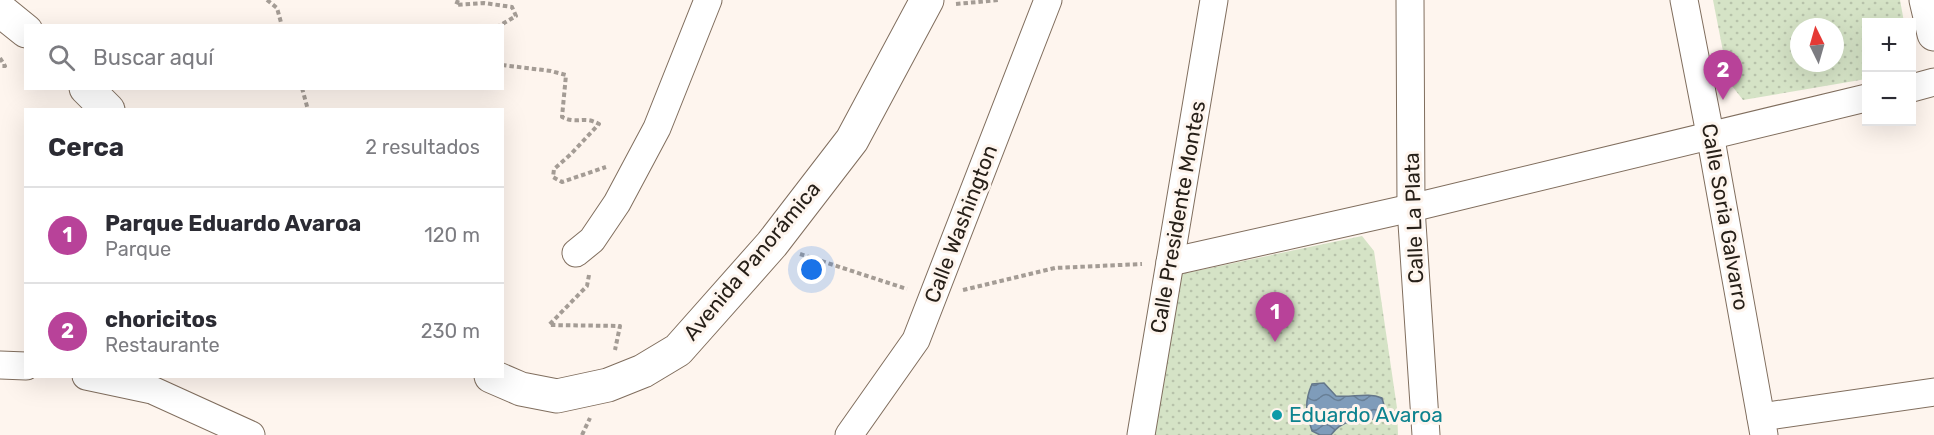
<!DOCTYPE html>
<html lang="es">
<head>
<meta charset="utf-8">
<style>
	:root { --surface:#fff; --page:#f7f7f7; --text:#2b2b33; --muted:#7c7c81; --line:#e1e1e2; --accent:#b84299 }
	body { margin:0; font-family:Rubik,sans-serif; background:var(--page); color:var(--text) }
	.controls { position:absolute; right:18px; top:18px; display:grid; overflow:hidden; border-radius:0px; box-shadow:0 6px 24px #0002 }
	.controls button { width:54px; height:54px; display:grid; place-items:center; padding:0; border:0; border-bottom:2px solid var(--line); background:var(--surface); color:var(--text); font:30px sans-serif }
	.compass { position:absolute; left:1790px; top:18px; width:54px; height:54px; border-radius:50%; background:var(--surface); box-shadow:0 6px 24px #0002; rotate:355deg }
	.you { position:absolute; left:812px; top:270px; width:21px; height:21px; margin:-15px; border:4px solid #fff; border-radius:50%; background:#1a73e8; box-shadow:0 0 0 9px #1a73e833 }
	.badge { display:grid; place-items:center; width:39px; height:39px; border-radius:50%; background:var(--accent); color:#fff; font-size:20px; font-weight:700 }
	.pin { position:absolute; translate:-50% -50px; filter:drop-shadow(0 2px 3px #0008) }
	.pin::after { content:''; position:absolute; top:32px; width:21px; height:18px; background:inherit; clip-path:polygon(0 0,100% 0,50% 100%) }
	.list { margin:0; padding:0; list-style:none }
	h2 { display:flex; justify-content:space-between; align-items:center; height:78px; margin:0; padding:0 24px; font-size:26px }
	h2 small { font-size:20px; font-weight:400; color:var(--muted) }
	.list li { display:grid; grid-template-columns:39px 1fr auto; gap:18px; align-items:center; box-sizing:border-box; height:96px; padding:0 24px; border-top:2px solid var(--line) }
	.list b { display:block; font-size:22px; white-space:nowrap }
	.list p { margin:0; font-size:20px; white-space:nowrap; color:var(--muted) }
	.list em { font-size:20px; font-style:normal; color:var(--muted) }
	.icon { flex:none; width:33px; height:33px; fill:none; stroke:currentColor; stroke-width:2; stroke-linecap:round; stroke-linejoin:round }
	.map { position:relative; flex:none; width:1934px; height:435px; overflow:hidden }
	.search { position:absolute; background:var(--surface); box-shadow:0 6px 24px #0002; left:24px; top:24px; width:480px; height:66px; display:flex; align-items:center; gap:15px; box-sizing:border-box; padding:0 21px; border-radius:0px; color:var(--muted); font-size:22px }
	.panel { position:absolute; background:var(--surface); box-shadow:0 6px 24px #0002; left:24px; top:108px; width:480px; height:270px; border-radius:0px }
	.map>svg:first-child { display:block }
</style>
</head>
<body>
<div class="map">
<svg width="1934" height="435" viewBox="0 0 1934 435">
	<defs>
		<pattern id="park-dots" width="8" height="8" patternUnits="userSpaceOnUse" patternTransform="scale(1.5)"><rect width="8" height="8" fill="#d5e3c6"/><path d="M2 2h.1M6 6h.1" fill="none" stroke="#b7c2aa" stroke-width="1.8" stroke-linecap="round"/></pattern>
		<pattern id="water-waves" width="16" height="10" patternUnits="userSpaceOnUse" patternTransform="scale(1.5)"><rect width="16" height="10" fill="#7f9cba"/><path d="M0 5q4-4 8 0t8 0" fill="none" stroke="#687f96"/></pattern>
	</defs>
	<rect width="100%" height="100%" fill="#fef5ee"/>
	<g fill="url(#park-dots)" fill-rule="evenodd">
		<path d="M 1713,0 L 1900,0 L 1904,22 L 1866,22 L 1866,79 L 1743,100 L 1729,82 ZM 1799,27 L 1835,27 L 1835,63 L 1799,63 Z"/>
		<path d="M 1362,236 L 1374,251 L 1397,408 L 1398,435 L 1150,435 L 1172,276 Z"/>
	</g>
	<path fill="url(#water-waves)" stroke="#65778a" stroke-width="1.5" d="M 1324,383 L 1336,396 C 1352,398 1367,392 1382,398 L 1386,412 L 1378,419 C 1360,419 1342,419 1331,435 L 1320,435 L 1312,431 C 1306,412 1304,402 1312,384 Z"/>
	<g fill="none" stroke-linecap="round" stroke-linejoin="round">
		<g stroke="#806e5e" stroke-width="29">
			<g id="minor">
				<path d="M 1410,0 L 1411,208 L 1426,435"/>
				<path d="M 1684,0 L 1710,134 L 1764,435"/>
				<path d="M 1912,88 L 1934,82"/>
				<path d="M 576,253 L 592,240 L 617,203 L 657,128 L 708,0"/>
				<path d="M 1170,262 L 1411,208 L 1866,98"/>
				<path d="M 0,365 L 26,366"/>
				<path d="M 86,376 L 152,390 L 251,435"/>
				<path d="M 1761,417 L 1934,392"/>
				<path d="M 849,435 L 916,340 L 1048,0"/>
				<path d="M 1141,435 L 1214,0"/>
			</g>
		</g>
		<g stroke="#806e5e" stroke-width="35">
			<g id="major">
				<path d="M 1926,0 L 1934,34"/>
				<path d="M 0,10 L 26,31"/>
				<path d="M 86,88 L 108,110"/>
				<path d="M 491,376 L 521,389 L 557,396 L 608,385 L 643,371 L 678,350 L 772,244 L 852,140 L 927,0"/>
			</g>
		</g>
		<g stroke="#a49c95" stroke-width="4" stroke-dasharray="4.5 3" stroke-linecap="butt">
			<path d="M 267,0 L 277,8 L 282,26"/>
			<path d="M 458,0 L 456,5 L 484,3 L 512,7 L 516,16 L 499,26"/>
			<path d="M 956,4 L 999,0"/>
			<path d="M 0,58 L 5,66 L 0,66"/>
			<path d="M 502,65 L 551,71 L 566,75 L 562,117 C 578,125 583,115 599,124 L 571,154 L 554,169 L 553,177 L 562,182 L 606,167"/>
			<path d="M 302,88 L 308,110"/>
			<path d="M 800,254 L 907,289"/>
			<path d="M 589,275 L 587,286 L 549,325 L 620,326 L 615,350"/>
			<path d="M 963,290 L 1055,268 L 1142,264"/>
			<path d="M 582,435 L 590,418"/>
		</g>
		<use href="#minor" stroke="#fff" stroke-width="27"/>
		<use href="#major" stroke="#fff" stroke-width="33"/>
	</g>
	<circle fill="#0f9aa8" stroke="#fef5ee" stroke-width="2" cx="1277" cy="415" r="6"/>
	<g text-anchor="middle" stroke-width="6" stroke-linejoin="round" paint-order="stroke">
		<g font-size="21" fill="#272019" stroke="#fef5ee">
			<text transform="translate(1178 217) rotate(-80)" y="7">Calle Presidente Montes</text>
			<text transform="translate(1725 217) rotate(80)" y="7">Calle Soria Galvarro</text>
			<text transform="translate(1414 218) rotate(-92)" y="7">Calle La Plata</text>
			<text transform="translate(961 224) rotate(-69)" y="7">Calle Washington</text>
			<text transform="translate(752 261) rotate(-50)" y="7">Avenida Panorámica</text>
		</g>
		<g font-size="21" fill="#0d838f" stroke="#fef5ee" text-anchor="start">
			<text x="1289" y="422">Eduardo Avaroa</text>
		</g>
	</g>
</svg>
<div class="controls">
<button>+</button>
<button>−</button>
</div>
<svg class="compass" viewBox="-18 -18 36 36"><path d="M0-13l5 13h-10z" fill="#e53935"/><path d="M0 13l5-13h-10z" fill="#7c7c81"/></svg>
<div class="you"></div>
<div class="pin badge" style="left:1275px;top:342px">1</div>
<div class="pin badge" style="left:1723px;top:100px">2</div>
<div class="search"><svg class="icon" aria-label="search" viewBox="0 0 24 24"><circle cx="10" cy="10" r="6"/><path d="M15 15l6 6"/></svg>Buscar aquí</div>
<section class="panel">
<h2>Cerca<small>2 resultados</small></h2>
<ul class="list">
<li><span class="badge">1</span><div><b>Parque Eduardo Avaroa</b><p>Parque</p></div><em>120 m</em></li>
<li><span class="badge">2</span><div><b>choricitos</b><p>Restaurante</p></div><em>230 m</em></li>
</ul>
</section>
</div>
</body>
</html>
